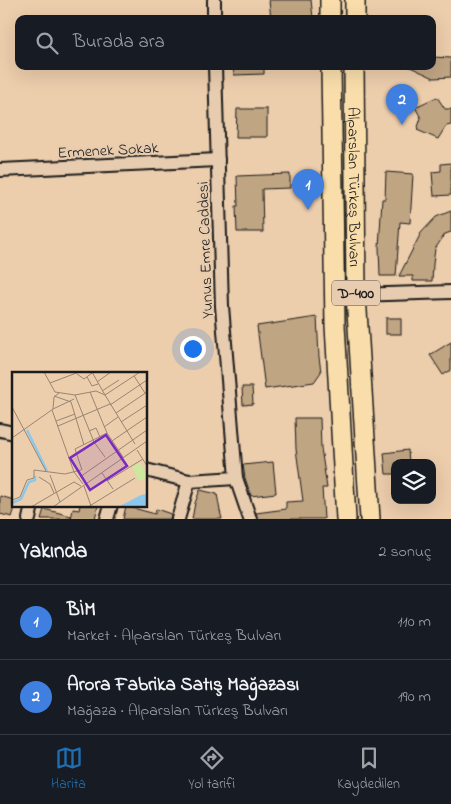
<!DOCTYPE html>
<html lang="tr">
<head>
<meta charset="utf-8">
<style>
	:root { --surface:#171b24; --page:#20242c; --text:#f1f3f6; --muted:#9ea1a6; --line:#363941; --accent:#1f6fb2 }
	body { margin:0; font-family:"Indie Flower",sans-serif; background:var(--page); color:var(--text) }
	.controls { position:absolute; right:15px; bottom:15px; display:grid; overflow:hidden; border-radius:10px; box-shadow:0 5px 20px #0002 }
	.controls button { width:45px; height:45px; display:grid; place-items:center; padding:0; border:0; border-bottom:1px solid var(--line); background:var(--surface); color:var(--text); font:25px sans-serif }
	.you { position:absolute; left:192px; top:348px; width:18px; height:18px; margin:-12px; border:4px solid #fff; border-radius:50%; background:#1a73e8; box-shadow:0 0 0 8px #1a73e833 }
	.badge { display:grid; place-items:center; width:32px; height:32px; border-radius:50%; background:var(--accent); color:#fff; font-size:16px; font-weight:700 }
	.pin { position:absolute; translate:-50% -41px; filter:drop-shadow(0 1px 2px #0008) }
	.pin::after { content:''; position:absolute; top:26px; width:18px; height:15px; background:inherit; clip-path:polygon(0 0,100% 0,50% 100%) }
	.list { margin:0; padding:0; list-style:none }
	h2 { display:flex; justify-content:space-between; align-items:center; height:65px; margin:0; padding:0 20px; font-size:21px }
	h2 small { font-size:16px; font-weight:400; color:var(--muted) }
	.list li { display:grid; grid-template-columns:32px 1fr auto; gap:15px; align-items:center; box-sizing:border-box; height:75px; padding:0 20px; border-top:1px solid var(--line) }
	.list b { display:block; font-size:19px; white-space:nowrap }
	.list p { margin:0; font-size:16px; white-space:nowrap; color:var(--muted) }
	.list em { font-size:16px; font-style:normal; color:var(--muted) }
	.icon { flex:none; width:28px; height:28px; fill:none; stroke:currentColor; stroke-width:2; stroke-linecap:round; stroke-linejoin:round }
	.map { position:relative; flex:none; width:451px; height:519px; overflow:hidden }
	.search { position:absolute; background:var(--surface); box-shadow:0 5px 20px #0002; left:15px; right:15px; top:15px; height:55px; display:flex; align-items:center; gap:12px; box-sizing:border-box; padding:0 18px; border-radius:10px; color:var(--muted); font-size:19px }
	.sheet { height:215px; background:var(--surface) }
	nav { display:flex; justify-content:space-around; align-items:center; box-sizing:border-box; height:70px; border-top:1px solid var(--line); background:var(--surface); font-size:14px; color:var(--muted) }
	nav a { display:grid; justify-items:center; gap:2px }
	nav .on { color:var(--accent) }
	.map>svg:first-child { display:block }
</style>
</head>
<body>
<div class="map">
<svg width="451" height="519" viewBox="0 0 451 519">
	<rect width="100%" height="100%" fill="#eccdac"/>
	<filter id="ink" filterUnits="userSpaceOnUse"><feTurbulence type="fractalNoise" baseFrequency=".02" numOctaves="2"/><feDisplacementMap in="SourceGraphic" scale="10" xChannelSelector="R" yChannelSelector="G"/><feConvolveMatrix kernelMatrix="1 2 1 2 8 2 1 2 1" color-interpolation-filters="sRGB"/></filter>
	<g filter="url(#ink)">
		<g fill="#c0a583" stroke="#1c1c1c">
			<path d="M 269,0 L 311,0 L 313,18 L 271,19 Z"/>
			<path d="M 432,57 L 451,58 L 451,77 L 434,78 L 408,66 L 432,66 Z"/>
			<path d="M 233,66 L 264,66 L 264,74 L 234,75 Z"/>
			<path d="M 437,97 L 445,109 L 451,109 L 451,125 L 446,126 L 438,139 L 417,130 L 421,118 L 415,107 Z"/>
			<path d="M 237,109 L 267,109 L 267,137 L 236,137 Z"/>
			<path d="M 451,163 L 451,195 L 434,196 L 432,172 L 441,171 L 441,164 Z"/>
			<path d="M 386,172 L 413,174 L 410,223 L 400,222 L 396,276 L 380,276 L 379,247 L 382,199 L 385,199 Z"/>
			<path d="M 290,174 L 290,188 L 262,189 L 263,232 L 237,232 L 236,206 L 238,206 L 237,176 Z"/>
			<path d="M 451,211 L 451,232 L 445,234 L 435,249 L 433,264 L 432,281 L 413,281 L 413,276 L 399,276 L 421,233 L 436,217 Z"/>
			<path d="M 317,317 L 319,357 L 321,372 L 314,382 L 265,389 L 257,326 Z"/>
			<rect x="386" y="318" width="15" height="16"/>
			<path d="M 451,342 L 451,370 L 443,375 L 430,355 Z"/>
			<path d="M 242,387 L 252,387 L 253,404 L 243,405 Z"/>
			<path d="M 295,418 L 320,418 L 321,448 L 327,488 L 322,488 L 324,519 L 258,519 L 256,513 L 286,509 L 286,502 L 303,501 L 296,449 Z"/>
			<path d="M 408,450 L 409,463 L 395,463 L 395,474 L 386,474 L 384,453 Z"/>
			<path d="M 273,462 L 276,493 L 251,496 L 245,478 L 243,465 Z"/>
			<path d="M 200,490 L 217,494 L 220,511 L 222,519 L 192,519 L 195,503 Z"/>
			<path d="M 0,496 L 14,500 L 14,505 L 16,505 L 12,517 L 0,514 Z"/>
			<path d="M 80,505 L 98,505 L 95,519 L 71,519 L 73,509 L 79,510 Z"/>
			<path d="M 126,506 L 155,514 L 156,509 L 171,514 L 170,519 L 123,519 Z"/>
			<path d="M 44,509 L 71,516 L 71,519 L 41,519 Z"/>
		</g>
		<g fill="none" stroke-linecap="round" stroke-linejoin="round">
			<g stroke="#1c1c1c" stroke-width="16">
				<g id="minor">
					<path d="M 214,0 L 214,19"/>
					<path d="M 215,66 L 222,306 L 236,478 L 250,519"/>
					<path d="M 0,170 L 218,160"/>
					<path d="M 356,295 L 451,292"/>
					<path d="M 0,430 L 14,433"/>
					<path d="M 146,470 L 189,481 L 236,478"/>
					<path d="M 29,519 L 32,505"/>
					<path d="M 107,519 L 111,505"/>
					<path d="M 178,519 L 189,481"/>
				</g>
			</g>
			<g stroke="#1c1c1c" stroke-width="22">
				<g id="highway">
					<path d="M 330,0 L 330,19"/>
					<path d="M 355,19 L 355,0"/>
					<path d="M 331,66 L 335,325 L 346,519"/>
					<path id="s1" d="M 354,66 L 356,295 L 370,519"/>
				</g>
			</g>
			<use href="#minor" stroke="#e8ccaf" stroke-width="12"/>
			<use href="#highway" stroke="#f9deab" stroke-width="19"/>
		</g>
	</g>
	<g text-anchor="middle" stroke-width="4" stroke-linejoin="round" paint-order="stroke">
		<rect fill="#e8ccaf" stroke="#595148" stroke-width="1" x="332" y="280.5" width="48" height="25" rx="4"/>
		<g font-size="15" font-weight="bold" fill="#1c1c1c">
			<text x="356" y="298">D-400</text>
		</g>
		<g font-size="16" fill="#1c1c1c" stroke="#e8ccaf">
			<text transform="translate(108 149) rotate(-3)" y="6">Ermenek Sokak</text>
			<text dy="6" stroke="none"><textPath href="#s1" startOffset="121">Alparslan Türkeş Bulvarı</textPath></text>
			<text transform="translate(204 250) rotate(-92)" y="6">Yunus Emre Caddesi</text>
		</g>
	</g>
	<g transform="translate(12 372)">
		<rect width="135" height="135" fill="#eccdac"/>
		<path d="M 128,91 L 135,105 L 127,109 L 120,95 Z" fill="#cce89f"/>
		<path d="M 135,122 L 135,135 L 106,135 L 129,123 Z" fill="#8cc8ec"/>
		<path fill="none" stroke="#8cc8ec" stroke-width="2.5" d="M 15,58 L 35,99M 0,131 L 9,127 L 17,110 L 23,108 L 23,104"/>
		<path fill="none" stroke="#998672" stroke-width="1" d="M 32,0 L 43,20 L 63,23 L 84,19 L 93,23 L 123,72M 80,0 L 93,23 L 128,0M 65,2 L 72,7 L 80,1M 122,4 L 133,21M 75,5 L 80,14 L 86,12M 85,10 L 99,0M 38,11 L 67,0M 90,19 L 107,8M 78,20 L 95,61 L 111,85M 63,23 L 82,70 L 93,85M 42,24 L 59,30 L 72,73M 98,33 L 135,8M 0,35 L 34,99M 41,37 L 62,27M 40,38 L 62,100 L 71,112M 104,41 L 135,20M 44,49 L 63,42M 109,50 L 135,33M 46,54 L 98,32M 92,55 L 106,45M 77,59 L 84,56 L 88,65M 0,66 L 41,37 L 42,25 L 47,21M 100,69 L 135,45M 125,78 L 135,94M 70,98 L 63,77 L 95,61M 90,101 L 101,117M 38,103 L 48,130M 27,105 L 38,112 L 42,121M 68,105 L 135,58M 95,109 L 131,87M 72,114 L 79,134M 0,128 L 8,125 L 15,108 L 22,106 L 22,98 L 53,102 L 69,98M 19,135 L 62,110 L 69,114M 41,135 L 135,69M 76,135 L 123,106"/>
		<path fill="#7b2cbf" fill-opacity="0.15" stroke="#7b2cbf" stroke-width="2.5" d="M 94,63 L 115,94 L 78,118 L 58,86 Z"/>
		<rect width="135" height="135" fill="none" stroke="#1c1c1c" stroke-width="2.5"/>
	</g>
</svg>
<div class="controls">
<button><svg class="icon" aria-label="layers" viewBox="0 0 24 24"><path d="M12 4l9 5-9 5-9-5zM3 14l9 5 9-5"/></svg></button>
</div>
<div class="you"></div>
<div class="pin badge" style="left:308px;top:210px;background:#3f7fe0">1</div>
<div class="pin badge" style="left:402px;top:125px;background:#3f7fe0">2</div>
<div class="search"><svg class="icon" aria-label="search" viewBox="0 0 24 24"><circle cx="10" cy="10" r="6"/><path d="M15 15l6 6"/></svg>Burada ara</div>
</div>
<section class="sheet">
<h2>Yakında<small>2 sonuç</small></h2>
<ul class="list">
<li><span class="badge" style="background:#3f7fe0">1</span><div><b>BİM</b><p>Market · Alparslan Türkeş Bulvarı</p></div><em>110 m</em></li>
<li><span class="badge" style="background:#3f7fe0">2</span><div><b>Arora Fabrika Satış Mağazası</b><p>Mağaza · Alparslan Türkeş Bulvarı</p></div><em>190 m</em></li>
</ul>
</section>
<nav>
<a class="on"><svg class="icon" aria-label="map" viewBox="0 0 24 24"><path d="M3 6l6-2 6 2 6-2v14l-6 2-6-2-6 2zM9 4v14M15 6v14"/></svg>Harita</a>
<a><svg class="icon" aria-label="directions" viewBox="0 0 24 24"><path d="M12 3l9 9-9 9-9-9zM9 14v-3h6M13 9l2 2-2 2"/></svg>Yol tarifi</a>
<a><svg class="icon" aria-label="saved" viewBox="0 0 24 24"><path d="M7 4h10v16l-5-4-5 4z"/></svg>Kaydedilen</a>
</nav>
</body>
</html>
